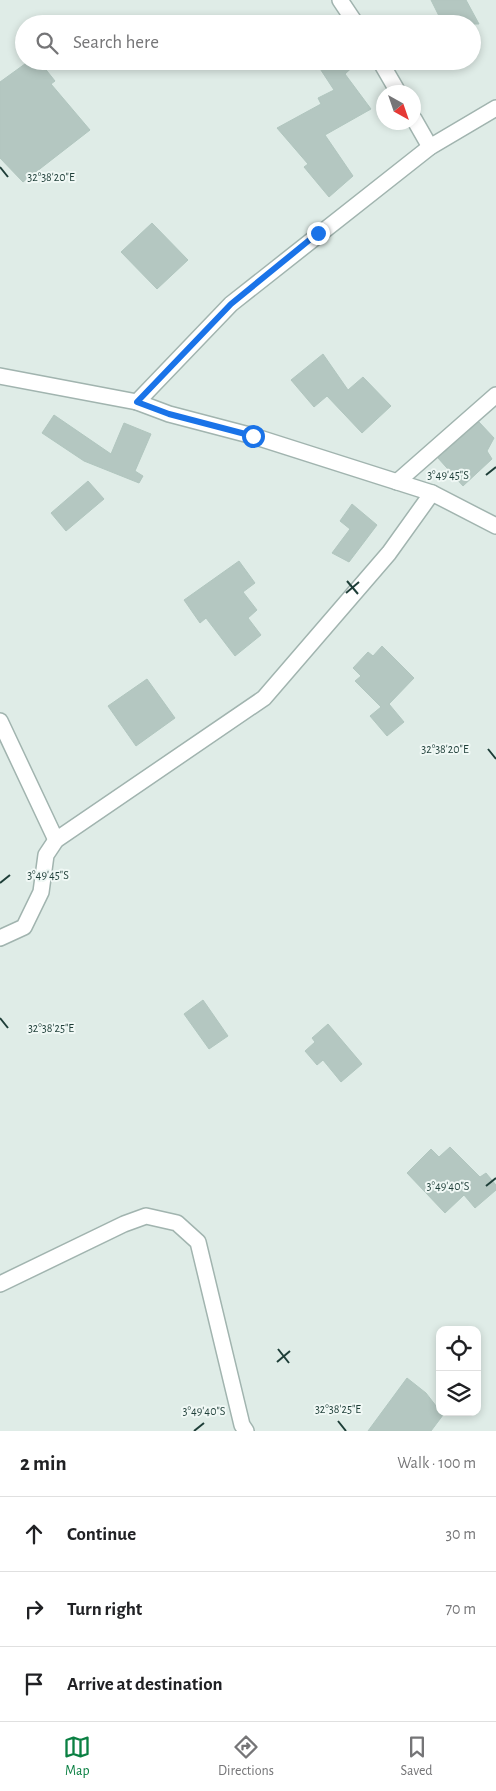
<!DOCTYPE html>
<html lang="en">
<head>
<meta charset="utf-8">
<style>
	:root { --surface:#fff; --page:#f6f6f6; --text:#202124; --muted:#757577; --line:#e0e0e0; --accent:#0b8043 }
	body { margin:0; font-family:"Alegreya Sans",sans-serif; background:var(--page); color:var(--text) }
	.controls { position:absolute; right:15px; bottom:15px; display:grid; overflow:hidden; border-radius:10px; box-shadow:0 2px 8px #0003 }
	.controls button { width:45px; height:45px; display:grid; place-items:center; padding:0; border:0; border-bottom:1px solid var(--line); background:var(--surface); color:var(--text); font:25px sans-serif }
	.compass { position:absolute; left:376px; top:85px; width:45px; height:45px; border-radius:50%; background:var(--surface); box-shadow:0 2px 8px #0003; rotate:140deg }
	.stop { position:absolute; width:15px; height:15px; margin:-11px; border:4px solid #1a73e8; border-radius:50%; background:#fff }
	.stop.end { background:#1a73e8; border-color:#fff; box-shadow:0 1px 5px #0008 }
	.list { margin:0; padding:0; list-style:none }
	h2 { display:flex; justify-content:space-between; align-items:center; height:65px; margin:0; padding:0 20px; font-size:21px }
	h2 small { font-size:16px; font-weight:400; color:var(--muted) }
	.list li { display:grid; grid-template-columns:32px 1fr auto; gap:15px; align-items:center; box-sizing:border-box; height:75px; padding:0 20px; border-top:1px solid var(--line) }
	.list b { display:block; font-size:19px; white-space:nowrap }
	.list em { font-size:16px; font-style:normal; color:var(--muted) }
	.icon { flex:none; width:28px; height:28px; fill:none; stroke:currentColor; stroke-width:2; stroke-linecap:round; stroke-linejoin:round }
	.map { position:relative; flex:none; width:496px; height:1431px; overflow:hidden }
	.search { position:absolute; background:var(--surface); box-shadow:0 2px 8px #0003; left:15px; right:15px; top:15px; height:55px; display:flex; align-items:center; gap:12px; box-sizing:border-box; padding:0 18px; border-radius:28px; color:var(--muted); font-size:19px }
	.sheet { height:290px; background:var(--surface) }
	nav { display:flex; justify-content:space-around; align-items:center; box-sizing:border-box; height:70px; border-top:1px solid var(--line); background:var(--surface); font-size:14px; color:var(--muted) }
	nav a { display:grid; justify-items:center; gap:2px }
	nav .on { color:var(--accent) }
	.map>svg:first-child { display:block }
</style>
</head>
<body>
<div class="map">
<svg width="496" height="1431" viewBox="0 0 496 1431">
	<rect width="100%" height="100%" fill="#dfece7"/>
	<g fill="#b4c7c1" stroke="#b1c6bf">
		<path d="M 431,0 L 466,0 L 479,24 L 443,24 Z"/>
		<path d="M 29,61 L 39,61 L 55,81 L 51,84 L 90,130 L 23,182 L 0,158 L 0,82 Z"/>
		<path d="M 315,61 L 359,61 L 345,74 L 371,109 L 325,135 L 353,176 L 329,197 L 304,167 L 308,164 L 277,128 L 321,104 L 318,98 L 334,90 Z"/>
		<path d="M 152,223 L 188,260 L 157,289 L 121,252 Z"/>
		<path d="M 323,354 L 348,390 L 363,377 L 391,406 L 362,433 L 327,396 L 314,407 L 291,380 Z"/>
		<path d="M 54,415 L 111,454 L 124,423 L 151,434 L 135,471 L 143,476 L 139,483 L 84,461 L 42,433 Z"/>
		<path d="M 479,422 L 494,438 L 487,451 L 492,459 L 463,486 L 438,458 Z"/>
		<path d="M 88,481 L 104,499 L 66,531 L 51,513 Z"/>
		<path d="M 352,504 L 377,525 L 349,562 L 332,553 L 350,529 L 340,521 Z"/>
		<path d="M 239,561 L 255,583 L 243,592 L 257,610 L 248,618 L 261,635 L 235,656 L 206,618 L 200,623 L 184,600 Z"/>
		<path d="M 382,646 L 414,678 L 389,704 L 404,722 L 387,736 L 370,716 L 381,707 L 355,681 L 361,676 L 353,668 L 368,652 L 373,656 Z"/>
		<path d="M 147,679 L 175,718 L 136,746 L 108,706 Z"/>
		<path d="M 203,1000 L 228,1036 L 209,1049 L 184,1014 Z"/>
		<path d="M 328,1024 L 362,1064 L 341,1082 L 323,1060 L 317,1065 L 305,1051 L 315,1042 L 312,1038 Z"/>
		<path d="M 450,1147 L 480,1177 L 486,1173 L 496,1185 L 496,1190 L 475,1208 L 464,1195 L 445,1213 L 407,1173 L 431,1149 L 439,1157 Z"/>
		<path d="M 407,1378 L 426,1393 L 443,1415 L 431,1431 L 368,1431 Z"/>
	</g>
	<g fill="none" stroke-linecap="round" stroke-linejoin="round">
		<g stroke="#a1b4af" stroke-width="18">
			<g id="minor">
				<path d="M 340,0 L 356,24"/>
				<path d="M 380,61 L 398,92"/>
				<path d="M 414,119 L 430,147"/>
				<path d="M 0,376 L 137,402 L 169,414 L 253,436 L 432,493 L 496,526"/>
				<path d="M 137,402 L 231,304 L 430,147 L 496,108"/>
				<path d="M 397,482 L 496,395"/>
				<path d="M 0,721 L 56,840"/>
				<path d="M 0,938 L 24,927 L 41,892 L 46,855 L 56,840 L 264,698 L 389,553 L 432,493"/>
				<path d="M 0,1284 L 124,1224 L 146,1216 L 177,1223 L 198,1242 L 242,1425 L 246,1431"/>
			</g>
		</g>
		<use href="#minor" stroke="#fff" stroke-width="15"/>
	</g>
	<g fill="none" stroke-linecap="round" stroke-linejoin="round">
		<path stroke="#1a73e8" stroke-width="6" d="M 253,436 L 169,414 L 137,402 L 231,304 L 318,233"/>
	</g>
	<path fill="none" stroke="#1e3e38" stroke-width="2" d="M 0,167 L 8,177M 486,475 L 496,467M 347,581 L 358,594M 346,593 L 359,582M 488,749 L 496,759M 0,883 L 10,875M 0,1018 L 8,1028M 486,1186 L 496,1178M 278,1349 L 289,1363M 277,1362 L 290,1351M 338,1421 L 346,1431M 194,1431 L 204,1423"/>
	<g font-size="12" text-anchor="middle" fill="#1e3e38" stroke="#f0f8f5" stroke-width="4" stroke-linejoin="round" paint-order="stroke">
		<text x="51" y="181">32°38'20"E</text>
		<text x="448" y="479">3°49'45"S</text>
		<text x="445" y="753">32°38'20"E</text>
		<text x="48" y="879">3°49'45"S</text>
		<text x="51" y="1032">32°38'25"E</text>
		<text x="448" y="1190">3°49'40"S</text>
		<text x="338" y="1413">32°38'25"E</text>
		<text x="204" y="1415">3°49'40"S</text>
	</g>
</svg>
<div class="controls">
<button><svg class="icon" aria-label="locate" viewBox="0 0 24 24"><circle cx="12" cy="12" r="6"/><path d="M12 2v4M12 18v4M2 12h4M18 12h4"/></svg></button>
<button><svg class="icon" aria-label="layers" viewBox="0 0 24 24"><path d="M12 4l9 5-9 5-9-5zM3 14l9 5 9-5"/></svg></button>
</div>
<svg class="compass" viewBox="-18 -18 36 36"><path d="M0-13l5 13h-10z" fill="#e53935"/><path d="M0 13l5-13h-10z" fill="#757577"/></svg>
<div class="stop" style="left:253px;top:436px"></div>
<div class="stop end" style="left:318px;top:233px"></div>
<div class="search"><svg class="icon" aria-label="search" viewBox="0 0 24 24"><circle cx="10" cy="10" r="6"/><path d="M15 15l6 6"/></svg>Search here</div>
</div>
<section class="sheet">
<h2>2 min<small>Walk · 100 m</small></h2>
<ul class="list">
<li><svg class="icon" aria-label="ahead" viewBox="0 0 24 24"><path d="M12 20V5M6 11l6-6 6 6"/></svg><div><b>Continue</b></div><em>30 m</em></li>
<li><svg class="icon" aria-label="right" viewBox="0 0 24 24"><path d="M7 20v-9h11M14 6l5 5-5 5"/></svg><div><b>Turn right</b></div><em>70 m</em></li>
<li><svg class="icon" aria-label="arrive" viewBox="0 0 24 24"><path d="M6 21V4h12l-3 4 3 4H6"/></svg><div><b>Arrive at destination</b></div></li>
</ul>
</section>
<nav>
<a class="on"><svg class="icon" aria-label="map" viewBox="0 0 24 24"><path d="M3 6l6-2 6 2 6-2v14l-6 2-6-2-6 2zM9 4v14M15 6v14"/></svg>Map</a>
<a><svg class="icon" aria-label="directions" viewBox="0 0 24 24"><path d="M12 3l9 9-9 9-9-9zM9 14v-3h6M13 9l2 2-2 2"/></svg>Directions</a>
<a><svg class="icon" aria-label="saved" viewBox="0 0 24 24"><path d="M7 4h10v16l-5-4-5 4z"/></svg>Saved</a>
</nav>
</body>
</html>
